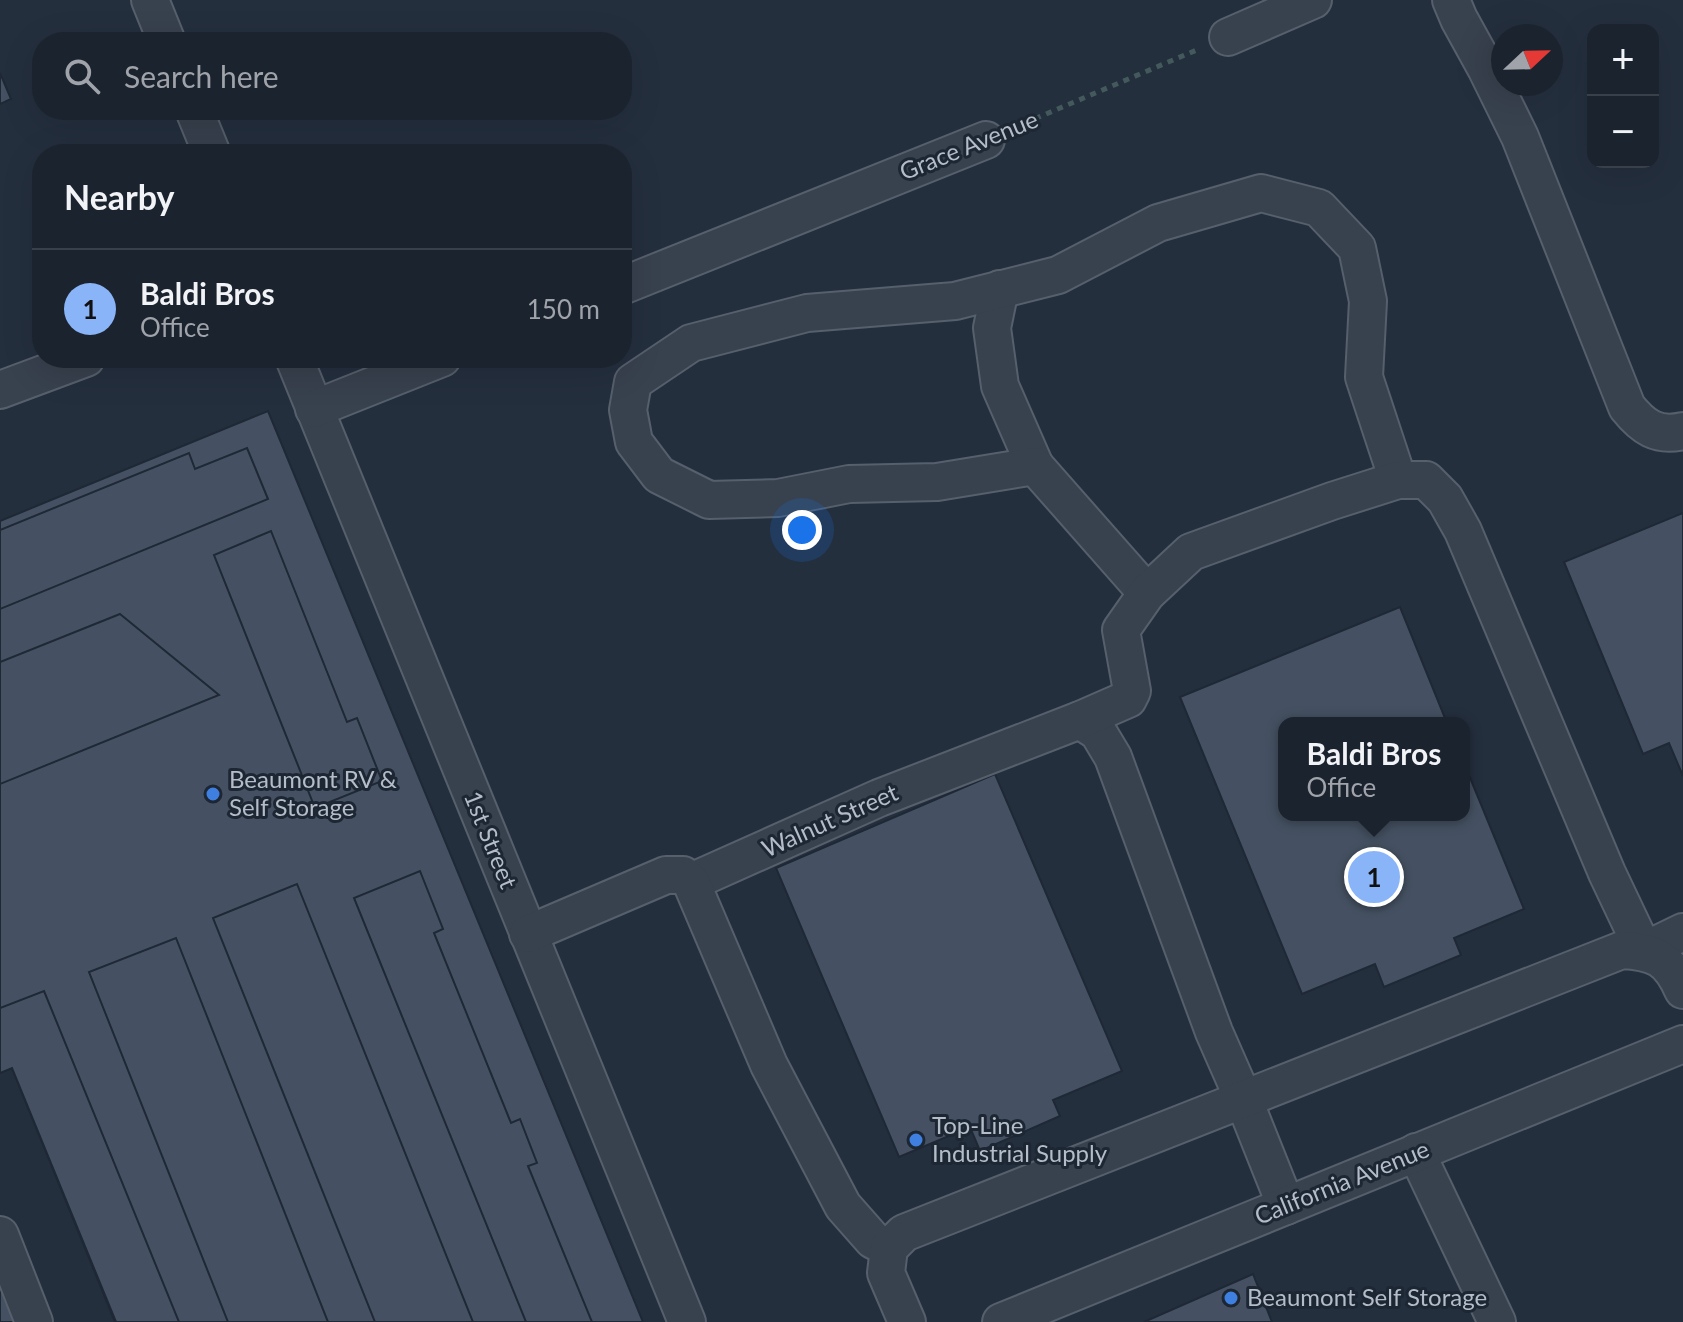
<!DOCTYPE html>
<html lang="en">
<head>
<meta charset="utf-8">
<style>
	:root { --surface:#1b232e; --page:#242b36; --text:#f1f3f6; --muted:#a0a4aa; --line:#39404a; --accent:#8ab4f8 }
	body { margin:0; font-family:Lato,sans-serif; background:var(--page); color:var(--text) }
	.controls { position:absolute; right:24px; top:24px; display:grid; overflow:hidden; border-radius:16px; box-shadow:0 8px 32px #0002 }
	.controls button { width:72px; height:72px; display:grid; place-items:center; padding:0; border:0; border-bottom:2px solid var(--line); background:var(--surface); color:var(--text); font:40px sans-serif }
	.compass { position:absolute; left:1491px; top:24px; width:72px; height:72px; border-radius:50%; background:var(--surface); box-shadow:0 8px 32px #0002; rotate:68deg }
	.you { position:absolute; left:802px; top:530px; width:28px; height:28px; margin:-20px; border:6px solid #fff; border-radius:50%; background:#1a73e8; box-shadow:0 0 0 12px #1a73e833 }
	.badge { display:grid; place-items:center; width:52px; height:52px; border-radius:50%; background:var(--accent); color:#111; font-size:26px; font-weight:700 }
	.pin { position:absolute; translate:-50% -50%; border:4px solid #fff; box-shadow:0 2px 8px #0006 }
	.popup { position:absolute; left:1278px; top:717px; width:192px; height:104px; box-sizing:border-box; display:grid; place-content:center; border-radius:16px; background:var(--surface); filter:drop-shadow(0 2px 6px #0005); font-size:26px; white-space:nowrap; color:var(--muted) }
	.popup b { font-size:30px; color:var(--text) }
	.popup::after { content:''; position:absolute; left:50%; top:100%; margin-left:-16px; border:16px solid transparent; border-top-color:var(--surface) }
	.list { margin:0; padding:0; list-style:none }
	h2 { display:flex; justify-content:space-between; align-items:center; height:104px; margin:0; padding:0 32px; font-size:34px }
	h2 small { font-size:26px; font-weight:400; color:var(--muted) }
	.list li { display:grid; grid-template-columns:52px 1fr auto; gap:24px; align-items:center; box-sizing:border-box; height:120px; padding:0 32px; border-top:2px solid var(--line) }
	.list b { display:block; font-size:30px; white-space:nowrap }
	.list p { margin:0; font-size:26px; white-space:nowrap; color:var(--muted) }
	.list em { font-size:26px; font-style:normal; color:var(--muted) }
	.icon { flex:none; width:44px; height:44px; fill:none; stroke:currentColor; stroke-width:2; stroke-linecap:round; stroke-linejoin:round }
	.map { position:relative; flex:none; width:1683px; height:1322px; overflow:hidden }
	.search { position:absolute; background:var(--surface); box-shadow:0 8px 32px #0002; left:32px; top:32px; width:600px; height:88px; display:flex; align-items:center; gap:20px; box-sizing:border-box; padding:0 28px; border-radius:32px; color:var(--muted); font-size:30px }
	.panel { position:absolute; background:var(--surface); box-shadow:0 8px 32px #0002; left:32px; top:144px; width:600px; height:224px; border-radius:32px }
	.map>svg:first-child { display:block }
</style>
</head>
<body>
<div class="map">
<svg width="1683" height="1322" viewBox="0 0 1683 1322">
	<rect width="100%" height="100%" fill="#242f3e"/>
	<g fill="#455162" stroke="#1f2835" stroke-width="2">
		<path d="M 0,73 L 11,99 L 0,104 Z"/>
		<path d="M 268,411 L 643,1322 L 115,1322 L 12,1068 L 0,1073 L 0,521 Z"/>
		<path d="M 247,448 L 268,499 L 0,609 L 0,530 L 189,453 L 195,469 Z"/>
		<path d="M 1683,513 L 1683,776 L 1669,743 L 1643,754 L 1564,562 Z"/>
		<path d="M 271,531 L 347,722 L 357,718 L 382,781 L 315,808 L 214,555 Z"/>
		<path d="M 1400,607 L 1447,723 L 1284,723 L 1284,815 L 1464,815 L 1464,763 L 1524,909 L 1454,938 L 1461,955 L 1384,987 L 1375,964 L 1302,994 L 1180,697 Z"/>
		<path d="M 120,614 L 219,695 L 0,784 L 0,662 Z"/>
		<path d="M 995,774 L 1122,1071 L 1053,1100 L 1060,1116 L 980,1151 L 970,1127 L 899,1157 L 776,868 Z"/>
		<path d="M 420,871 L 443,929 L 434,933 L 511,1123 L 520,1119 L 537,1163 L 528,1166 L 592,1322 L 526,1322 L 354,898 Z"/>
		<path d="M 297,884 L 473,1322 L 375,1322 L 213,918 Z"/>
		<path d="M 176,938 L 328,1322 L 228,1322 L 89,972 Z"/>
		<path d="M 44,991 L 179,1322 L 116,1322 L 12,1068 L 0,1073 L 0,1008 Z"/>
		<path d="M 1253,1274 L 1272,1322 L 1144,1322 Z"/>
		<path d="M 0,1275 L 16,1322 L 0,1322 Z"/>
	</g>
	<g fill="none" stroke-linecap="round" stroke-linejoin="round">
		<g stroke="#565f6c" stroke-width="40">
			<g id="minor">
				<path d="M 150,0 L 167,42"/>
				<path d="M 1451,0 L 1459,19 L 1486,68 L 1520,137 L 1627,407 C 1643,427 1657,437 1683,431"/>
				<path d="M 1228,37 L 1313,0"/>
				<path d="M 194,110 L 212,154"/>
				<path d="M 622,286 L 986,140"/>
				<path d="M 1000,289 L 992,328 L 1000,386 L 1035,466"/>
				<path d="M 294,358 L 687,1322"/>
				<path d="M 0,390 L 86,358"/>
				<path d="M 314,409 L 442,358"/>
				<path d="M 1147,593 L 1035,466 L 937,482 L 849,484 L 778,498 L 709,500 L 659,475 L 634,442 L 628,410 L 633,382 L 691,343 L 807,313 L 955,301 L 1058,275 L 1158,223 L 1261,193 L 1319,208 L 1357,248 L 1368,301 L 1364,377 L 1398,480"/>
				<path d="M 1080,720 L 1098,732 L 1113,757 L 1214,1032 L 1243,1098 L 1286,1206"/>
				<path d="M 691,882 L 879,798 L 1080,720 L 1128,699 L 1132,691 L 1121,630 L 1147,593 L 1191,552 L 1332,501 L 1398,480 L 1426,480 L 1445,499 L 1463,531 L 1607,873 L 1644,951 L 1683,932"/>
				<path d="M 528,934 L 666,875 L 683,875 L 691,882 L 769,1065 L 843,1206 L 873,1240 L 889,1248"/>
				<path d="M 1416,1152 L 1497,1322"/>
				<path d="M 0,1235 L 34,1322"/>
				<path d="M 907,1322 L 886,1273 L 889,1248 L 904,1233 L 1622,950 C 1655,952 1669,958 1683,990"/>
				<path d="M 1001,1322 L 1683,1044"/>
			</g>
		</g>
		<path stroke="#44595c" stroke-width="5" stroke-dasharray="6 6" stroke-linecap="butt" d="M 1013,128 L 1199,49"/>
		<use href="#minor" stroke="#38414e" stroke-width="36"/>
	</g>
	<g fill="#3f7fe0" stroke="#1d2633" stroke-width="3">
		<circle cx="213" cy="794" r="8"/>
		<circle cx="916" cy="1140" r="8"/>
		<circle cx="1231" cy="1298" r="8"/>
	</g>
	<g text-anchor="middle" stroke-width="6" stroke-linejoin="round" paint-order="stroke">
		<g font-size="24" fill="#b4bcc9" stroke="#1d2633">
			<text transform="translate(969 146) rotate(-22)" y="8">Grace Avenue</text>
			<text transform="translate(830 821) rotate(-24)" y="8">Walnut Street</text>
			<text transform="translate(490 840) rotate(68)" y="8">1st Street</text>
			<text transform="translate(1342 1183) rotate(-22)" y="8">California Avenue</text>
		</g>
		<g font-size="24" fill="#b4bcc9" stroke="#1d2633" text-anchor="start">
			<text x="229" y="788">Beaumont RV &amp;<tspan x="229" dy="28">Self Storage</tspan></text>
			<text x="932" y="1134">Top-Line<tspan x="932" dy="28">Industrial Supply</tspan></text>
			<text x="1247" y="1306">Beaumont Self Storage</text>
		</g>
	</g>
</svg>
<div class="controls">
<button>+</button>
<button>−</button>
</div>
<svg class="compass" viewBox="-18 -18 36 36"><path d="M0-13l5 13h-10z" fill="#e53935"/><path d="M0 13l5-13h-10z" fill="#a0a4aa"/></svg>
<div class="you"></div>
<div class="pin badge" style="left:1374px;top:877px">1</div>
<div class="popup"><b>Baldi Bros</b>Office</div>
<div class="search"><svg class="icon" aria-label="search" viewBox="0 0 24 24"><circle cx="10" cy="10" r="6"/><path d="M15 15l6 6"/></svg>Search here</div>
<section class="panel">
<h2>Nearby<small></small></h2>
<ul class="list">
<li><span class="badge">1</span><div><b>Baldi Bros</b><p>Office</p></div><em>150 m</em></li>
</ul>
</section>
</div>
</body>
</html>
